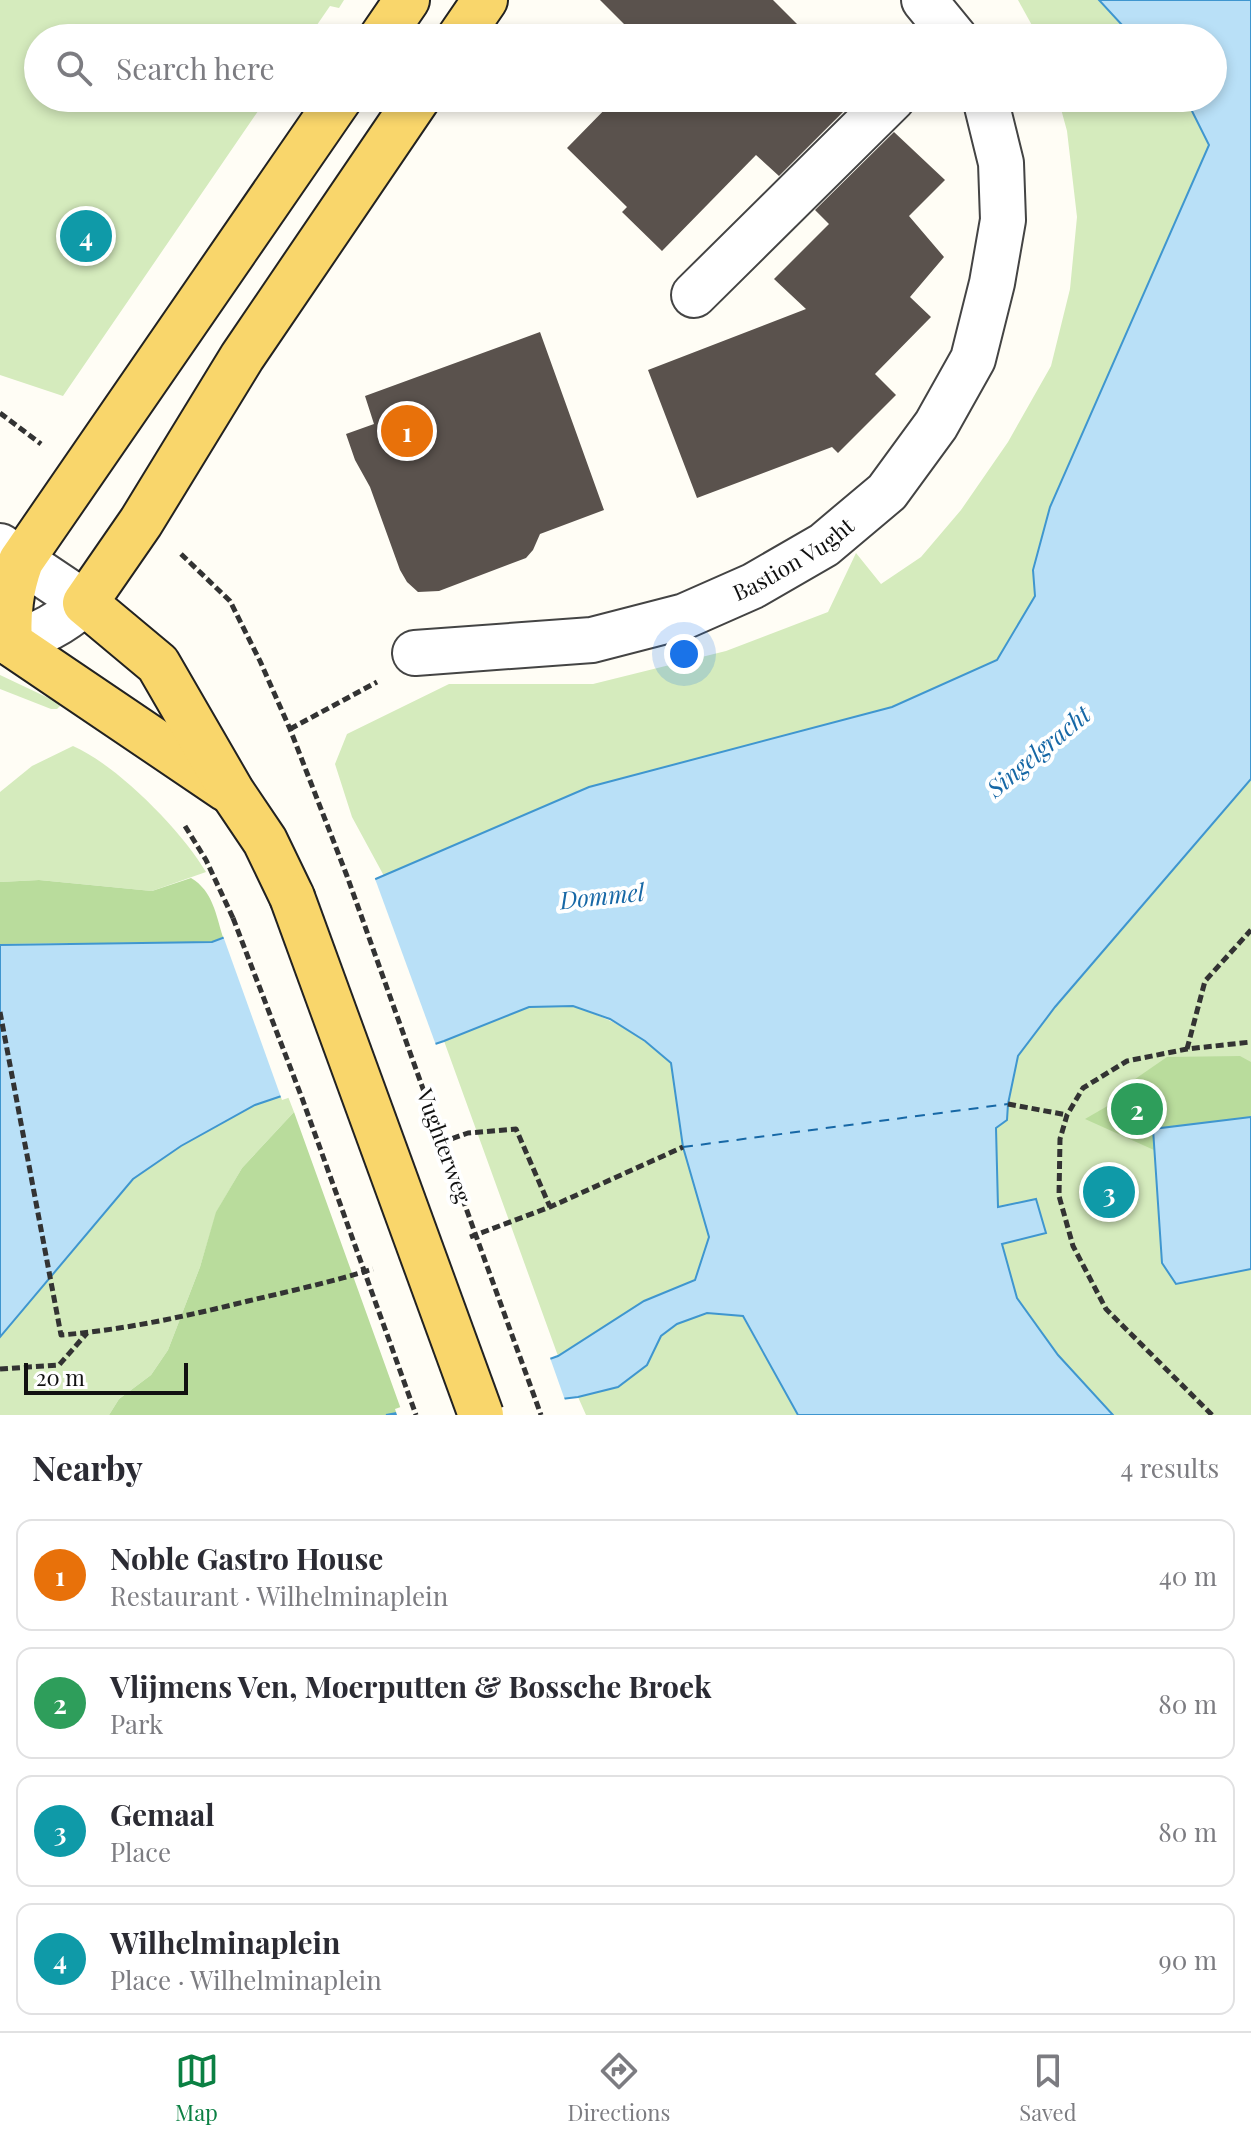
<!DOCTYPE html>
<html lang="en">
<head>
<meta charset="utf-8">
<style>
	:root { --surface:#fff; --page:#f7f7f7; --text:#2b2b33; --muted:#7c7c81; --line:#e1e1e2; --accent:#0b8043 }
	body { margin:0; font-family:"Playfair Display",serif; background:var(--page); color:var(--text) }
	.scale { position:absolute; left:24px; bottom:20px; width:164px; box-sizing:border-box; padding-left:8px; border:4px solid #111; border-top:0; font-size:22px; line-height:28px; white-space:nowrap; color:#111; -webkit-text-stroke:6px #fff; paint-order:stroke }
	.you { position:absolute; left:684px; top:654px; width:28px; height:28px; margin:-20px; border:6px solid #fff; border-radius:50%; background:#1a73e8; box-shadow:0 0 0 12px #1a73e833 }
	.badge { display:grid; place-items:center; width:52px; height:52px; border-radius:50%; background:var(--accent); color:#fff; font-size:26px; font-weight:700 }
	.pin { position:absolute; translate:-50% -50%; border:4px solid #fff; box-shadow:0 2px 8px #0006 }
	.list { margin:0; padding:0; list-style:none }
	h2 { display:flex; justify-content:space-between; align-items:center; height:104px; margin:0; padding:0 32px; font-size:34px }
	h2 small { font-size:26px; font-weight:400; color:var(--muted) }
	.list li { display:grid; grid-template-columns:52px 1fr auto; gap:24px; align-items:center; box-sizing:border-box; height:112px; margin:0 16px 16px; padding:0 16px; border:2px solid var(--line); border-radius:16px }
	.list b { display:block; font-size:30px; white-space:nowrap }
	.list p { margin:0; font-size:26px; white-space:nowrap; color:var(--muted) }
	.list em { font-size:26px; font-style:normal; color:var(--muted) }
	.icon { flex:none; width:44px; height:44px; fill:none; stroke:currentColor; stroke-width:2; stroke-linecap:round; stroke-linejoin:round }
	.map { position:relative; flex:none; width:1251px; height:1415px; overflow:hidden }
	.search { position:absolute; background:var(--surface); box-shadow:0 4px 12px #0003; left:24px; right:24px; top:24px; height:88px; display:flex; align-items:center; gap:20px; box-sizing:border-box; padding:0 28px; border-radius:44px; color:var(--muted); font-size:30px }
	.sheet { height:616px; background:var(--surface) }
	nav { display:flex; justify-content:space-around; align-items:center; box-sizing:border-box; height:112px; border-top:2px solid var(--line); background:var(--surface); font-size:22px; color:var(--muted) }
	nav a { display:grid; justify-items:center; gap:4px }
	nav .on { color:var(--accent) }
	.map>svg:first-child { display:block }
</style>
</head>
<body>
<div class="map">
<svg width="1251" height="1415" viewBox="0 0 1251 1415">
	<rect width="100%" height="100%" fill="#fffdf5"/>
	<g fill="#d5ebbd">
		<path d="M 0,0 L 344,0 L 339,8 L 330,6 L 308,38 L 38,38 L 38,98 L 267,98 L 63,396 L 0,375 Z"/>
		<path d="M 1018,0 L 1099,0 L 1134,38 L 1039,38 Z"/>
		<path d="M 1058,98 L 1181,98 L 1191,109 L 1210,145 L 1050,507 L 1033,570 L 1035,596 L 997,660 L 892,707 L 589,787 L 384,876 L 352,817 L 335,764 L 347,734 L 449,684 L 593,684 L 726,651 L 828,612 L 856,553 L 881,584 L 921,557 L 961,510 L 1008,442 L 1051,366 L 1070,289 L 1077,217 L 1067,131 Z"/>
		<path d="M 0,675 L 57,702 L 60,706 L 57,709 L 51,709 L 0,689 Z"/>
		<path d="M 73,746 C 117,765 182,831 206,872 L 152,891 L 39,880 L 0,882 L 0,792 L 32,766 Z"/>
		<path d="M 1251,779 L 1251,1415 L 1113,1415 L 1058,1355 L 1017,1298 L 1002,1244 L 1017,1240 L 998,1207 L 996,1127 L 1007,1120 L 1008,1104 L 1018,1056 L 1055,1007 Z"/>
		<path d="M 573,1006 C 616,1021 637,1033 671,1063 L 683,1147 L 709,1237 L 695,1280 L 644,1301 L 558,1356 L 444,1041 L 529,1007 Z"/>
		<path d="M 287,1094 L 294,1112 L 242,1168 L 217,1211 L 200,1267 L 168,1350 L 151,1375 L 119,1399 L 109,1415 L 0,1415 L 0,1337 L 133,1179 L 181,1146 L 255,1105 Z"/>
		<path d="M 707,1313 L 742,1316 L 798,1415 L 586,1415 L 578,1397 L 618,1387 L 647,1365 L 661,1336 L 677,1324 Z"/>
	</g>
	<g fill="#b9dc9c">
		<path d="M 191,878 C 213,891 216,915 223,937 L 212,942 L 0,944 L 0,882 L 39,880 L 152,891 Z"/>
		<path d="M 1240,1056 L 1251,1062 L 1251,1117 L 1154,1129 L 1154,1150 L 1085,1119 L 1111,1104 L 1125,1086 L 1167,1057 Z"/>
		<path d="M 294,1112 L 402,1412 L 386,1415 L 109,1415 L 119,1399 L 151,1375 L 168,1350 L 200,1267 L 216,1212 L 242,1168 Z"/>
	</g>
	<g fill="#b9e0f7" stroke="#3f96cf" stroke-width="2">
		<path d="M 1099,0 L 1251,0 L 1251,779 L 1055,1007 L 1018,1056 L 1008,1104 L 1007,1120 L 996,1128 L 998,1207 L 1036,1199 L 1046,1233 L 1002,1244 L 1017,1298 L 1058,1355 L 1113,1415 L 798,1415 L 743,1316 L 707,1313 L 677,1324 L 661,1336 L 647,1365 L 618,1387 L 578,1397 L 553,1400 L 509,1415 L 386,1415 L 402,1412 L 558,1356 L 644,1301 L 695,1280 L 709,1237 L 683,1147 L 671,1063 L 645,1041 L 610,1019 L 573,1006 L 529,1007 L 444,1041 L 255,1105 L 181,1146 L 133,1179 L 0,1337 L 0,945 L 212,942 L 357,887 L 589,787 L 892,707 L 997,660 L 1035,596 L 1033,570 L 1050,507 L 1209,145 L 1191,109 L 1181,98 L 1213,98 L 1213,38 L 1134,38 Z"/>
		<path d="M 1251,1117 L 1251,1269 L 1176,1284 L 1162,1263 L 1153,1129 Z"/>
	</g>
	<g fill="#fffdf5">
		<path d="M 374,876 L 437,1048 L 282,1100 L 222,933 Z"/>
		<path d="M 549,1355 L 566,1403 L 521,1415 L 397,1415 L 395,1409 Z"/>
	</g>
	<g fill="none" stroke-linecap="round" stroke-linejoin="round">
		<path stroke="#1768a6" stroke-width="2" stroke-dasharray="10 8" stroke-linecap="butt" d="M 683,1147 L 1008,1104"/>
	</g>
	<g fill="#5a524d">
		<path d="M 600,0 L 773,0 L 811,38 L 638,38 Z"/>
		<path d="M 616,98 L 857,98 L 779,176 L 756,155 L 662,251 L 622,212 L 627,207 L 567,148 Z"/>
		<path d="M 894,132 L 945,180 L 909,216 L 944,257 L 910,297 L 931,317 L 875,374 L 896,395 L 838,453 L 832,447 L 697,498 L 648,370 L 806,309 L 774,279 L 829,224 L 815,210 Z"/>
		<path d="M 540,332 L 604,510 L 540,534 L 533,550 L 526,558 L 439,591 L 418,592 L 407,582 L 400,570 L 370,487 L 355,460 L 346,434 L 374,424 L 365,396 Z"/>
	</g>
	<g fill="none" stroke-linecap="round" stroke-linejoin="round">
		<g stroke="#444" stroke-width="48">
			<g id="minor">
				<path d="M 924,0 L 955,38"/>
				<path d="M 694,295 L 893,98"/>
				<path d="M 0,546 L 85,603 C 61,623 40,635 10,643 L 0,638"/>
				<path id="s1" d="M 415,653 L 592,640 L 685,616 L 753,586 L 824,545 L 887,492 L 936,425 L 973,359 L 992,283 L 1003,220 L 1001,163 L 985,98"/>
			</g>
		</g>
		<g stroke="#222" stroke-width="48">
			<g id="major">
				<path d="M 381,38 L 407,0"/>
				<path d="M 459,38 L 485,0"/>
				<path d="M 226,789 L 10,643 C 8,613 11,589 21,561 L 340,98"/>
				<path d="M 292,897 L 265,841 L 232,792 L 158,664 L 85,603 L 141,522 L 242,357 L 418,98"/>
			</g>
		</g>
		<g stroke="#333" stroke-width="5" stroke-dasharray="8 4" stroke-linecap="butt">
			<path d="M 0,413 L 41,444"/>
			<path d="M 181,554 L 230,601 L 260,661 L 290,729 L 347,876 L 442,1142 L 468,1133 L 516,1129 L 550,1207"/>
			<path d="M 290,729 L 377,682"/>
			<path d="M 185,826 L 206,860 L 233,918"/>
			<path d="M 0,1012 L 61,1335 C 124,1330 187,1316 248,1301 C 290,1291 332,1282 373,1269"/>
			<path d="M 1187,1049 L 1205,981 L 1251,930"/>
			<path d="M 1008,1104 L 1067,1115"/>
			<path d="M 470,1237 L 550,1207 L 683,1147"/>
			<path d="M 0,1369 L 59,1365 L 87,1333"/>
			<path d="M 1212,1415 L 1106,1309 L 1073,1246 L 1059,1196 L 1060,1139 L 1067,1115 L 1083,1088 L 1127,1061 L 1187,1049 L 1251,1042"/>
		</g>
		<use href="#minor" stroke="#fff" stroke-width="44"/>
		<use href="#major" stroke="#f9d66b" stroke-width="44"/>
		<g stroke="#222" stroke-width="48" stroke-linecap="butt">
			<path id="major-bridge" d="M 292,897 L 481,1415"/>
		</g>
		<g stroke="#333" stroke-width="5" stroke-dasharray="8 4" stroke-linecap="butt">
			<path d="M 233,918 L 302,1098 L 416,1415"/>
			<path d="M 442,1142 L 541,1415"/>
		</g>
		<use href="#major-bridge" stroke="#f9d66b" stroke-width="44"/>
	</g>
	<g text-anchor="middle" stroke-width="8" stroke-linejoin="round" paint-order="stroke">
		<g font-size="22" fill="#111" stroke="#fff">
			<text dy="8" stroke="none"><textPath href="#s1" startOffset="396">Bastion Vught</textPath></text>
			<text transform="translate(444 1146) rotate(70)" y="8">Vughterweg</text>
		</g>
		<g font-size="24" font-style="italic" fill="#1768a6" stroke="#fff">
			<text transform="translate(1039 752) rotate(-40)" y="8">Singelgracht</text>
			<text transform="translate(602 897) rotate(-6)" y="8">Dommel</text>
		</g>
	</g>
</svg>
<div class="scale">20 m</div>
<div class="you"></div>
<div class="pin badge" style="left:407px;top:431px;background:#e8710a">1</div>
<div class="pin badge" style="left:1137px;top:1109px;background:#2e9e5b">2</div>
<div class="pin badge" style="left:1109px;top:1192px;background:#0f9aa8">3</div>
<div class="pin badge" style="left:86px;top:236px;background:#0f9aa8">4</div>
<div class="search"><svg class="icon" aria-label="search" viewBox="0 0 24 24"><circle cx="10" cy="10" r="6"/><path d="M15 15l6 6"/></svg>Search here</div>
</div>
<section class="sheet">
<h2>Nearby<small>4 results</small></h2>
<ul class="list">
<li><span class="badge" style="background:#e8710a">1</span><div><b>Noble Gastro House</b><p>Restaurant · Wilhelminaplein</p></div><em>40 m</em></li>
<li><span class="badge" style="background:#2e9e5b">2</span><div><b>Vlijmens Ven, Moerputten &amp; Bossche Broek</b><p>Park</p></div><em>80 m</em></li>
<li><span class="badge" style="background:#0f9aa8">3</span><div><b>Gemaal</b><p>Place</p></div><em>80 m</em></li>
<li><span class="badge" style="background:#0f9aa8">4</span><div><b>Wilhelminaplein</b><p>Place · Wilhelminaplein</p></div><em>90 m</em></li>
</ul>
</section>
<nav>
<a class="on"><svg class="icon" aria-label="map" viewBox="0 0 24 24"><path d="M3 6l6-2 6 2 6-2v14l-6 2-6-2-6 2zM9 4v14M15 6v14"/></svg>Map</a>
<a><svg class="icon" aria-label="directions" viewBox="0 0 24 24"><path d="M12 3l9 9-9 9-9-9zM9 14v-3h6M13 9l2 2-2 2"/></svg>Directions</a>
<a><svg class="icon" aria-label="saved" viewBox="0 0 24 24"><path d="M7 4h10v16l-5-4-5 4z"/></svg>Saved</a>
</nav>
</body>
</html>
